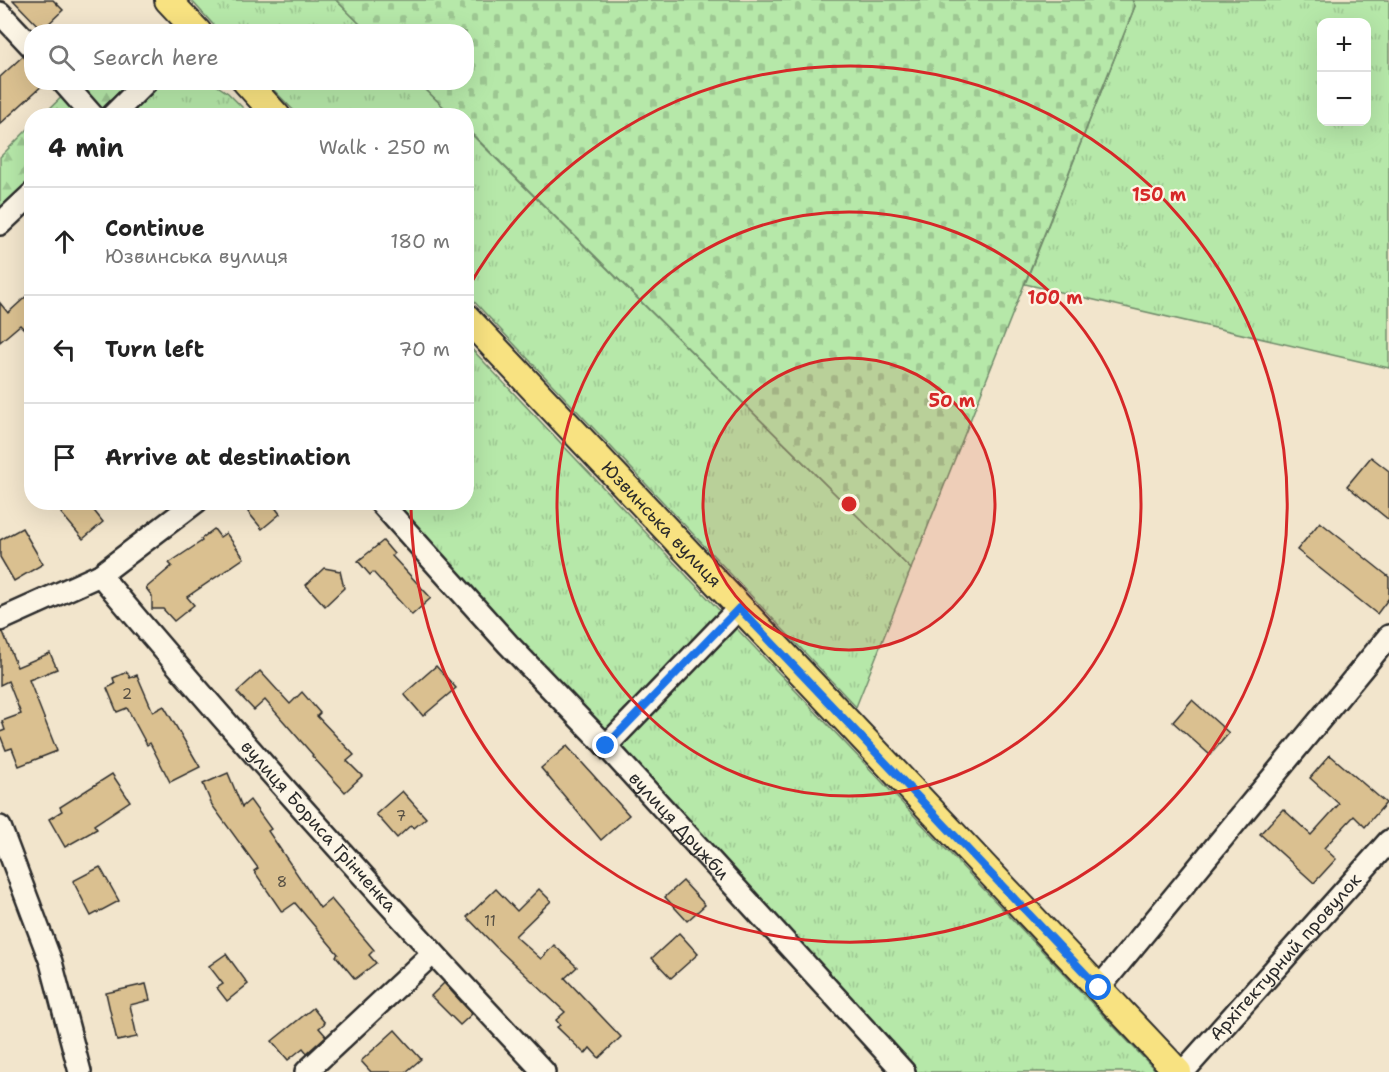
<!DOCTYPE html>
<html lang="en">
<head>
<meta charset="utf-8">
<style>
	:root { --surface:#fff; --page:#f2f2f2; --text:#222; --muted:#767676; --line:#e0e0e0 }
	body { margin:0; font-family:"Shantell Sans",sans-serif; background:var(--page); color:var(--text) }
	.controls { position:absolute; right:18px; top:18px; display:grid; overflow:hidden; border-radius:12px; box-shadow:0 6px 24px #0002 }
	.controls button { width:54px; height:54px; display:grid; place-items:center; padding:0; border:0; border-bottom:2px solid var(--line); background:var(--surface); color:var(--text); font:30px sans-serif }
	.stop { position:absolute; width:18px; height:18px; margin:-14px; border:4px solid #1a73e8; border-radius:50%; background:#fff }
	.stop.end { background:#1a73e8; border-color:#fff; box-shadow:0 2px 6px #0008 }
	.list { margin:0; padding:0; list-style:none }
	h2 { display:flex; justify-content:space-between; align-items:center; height:78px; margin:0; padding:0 24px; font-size:26px }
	h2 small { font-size:20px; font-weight:400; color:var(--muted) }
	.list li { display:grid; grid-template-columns:39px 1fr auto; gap:18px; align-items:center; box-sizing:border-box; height:108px; padding:0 24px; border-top:2px solid var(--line) }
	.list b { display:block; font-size:22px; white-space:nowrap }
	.list p { margin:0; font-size:20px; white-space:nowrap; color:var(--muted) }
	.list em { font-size:20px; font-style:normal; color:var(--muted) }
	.icon { flex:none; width:33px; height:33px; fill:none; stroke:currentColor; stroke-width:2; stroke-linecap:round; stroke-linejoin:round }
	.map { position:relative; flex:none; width:1389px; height:1072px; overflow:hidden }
	.search { position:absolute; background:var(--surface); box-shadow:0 6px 24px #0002; left:24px; top:24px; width:450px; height:66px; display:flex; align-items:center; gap:15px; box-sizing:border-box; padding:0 21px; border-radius:24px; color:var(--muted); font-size:22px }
	.panel { position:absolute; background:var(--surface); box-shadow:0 6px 24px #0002; left:24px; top:108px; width:450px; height:402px; border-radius:24px }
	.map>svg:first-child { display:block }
</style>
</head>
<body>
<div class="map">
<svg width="1389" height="1072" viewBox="0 0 1389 1072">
	<defs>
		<pattern id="grass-tufts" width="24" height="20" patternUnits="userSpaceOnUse" patternTransform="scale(1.5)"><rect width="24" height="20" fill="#b6e8a9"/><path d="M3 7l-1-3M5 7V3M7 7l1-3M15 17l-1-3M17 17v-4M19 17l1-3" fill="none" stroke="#9dc792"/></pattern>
		<pattern id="forest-firs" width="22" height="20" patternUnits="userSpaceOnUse" patternTransform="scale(1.5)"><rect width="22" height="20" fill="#b6e8a9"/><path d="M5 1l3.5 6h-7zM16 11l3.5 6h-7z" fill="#9dc792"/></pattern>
		<pattern id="cemetery-stones" width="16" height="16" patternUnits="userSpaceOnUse" patternTransform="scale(1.5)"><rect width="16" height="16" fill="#b6e8a9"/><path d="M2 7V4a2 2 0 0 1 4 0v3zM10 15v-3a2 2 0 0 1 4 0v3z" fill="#9dc792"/></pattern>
	</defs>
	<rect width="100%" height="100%" fill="#f2e5cc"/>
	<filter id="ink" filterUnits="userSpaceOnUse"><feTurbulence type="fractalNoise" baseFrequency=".0167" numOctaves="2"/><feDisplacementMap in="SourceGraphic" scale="12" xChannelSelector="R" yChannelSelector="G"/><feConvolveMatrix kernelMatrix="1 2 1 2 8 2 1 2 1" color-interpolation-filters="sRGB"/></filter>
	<g filter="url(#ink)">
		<g fill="url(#grass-tufts)" stroke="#708a6a" stroke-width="1.5" fill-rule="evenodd">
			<path d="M 191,0 L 336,0 L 367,31 L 219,31 Z"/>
			<path d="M 1132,0 L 1389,0 L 1389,368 L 1025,284 L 1135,6 ZM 1322,22 L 1366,22 L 1366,122 L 1322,122 Z"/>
			<path d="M 146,82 L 213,83 L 228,93 L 250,115 L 112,116 Z"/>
			<path d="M 267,83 L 419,83 L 452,115 L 298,115 Z"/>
			<path d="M 466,129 L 911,569 L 856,707 L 467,294 Z"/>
			<path d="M 467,344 L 1157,1072 L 904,1072 L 381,503 L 466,502 Z"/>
		</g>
		<g fill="url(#forest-firs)" stroke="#708a6a" stroke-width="1.5">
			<path d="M 76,83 L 146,83 L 112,115 L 42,116 Z"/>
			<path d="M 31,126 L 31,194 L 0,224 L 0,157 Z"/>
		</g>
		<path fill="url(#cemetery-stones)" stroke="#708a6a" stroke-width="1.5" d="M 336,0 L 1132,0 L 1135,6 L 911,569 L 467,129 L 466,116 L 452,115 L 419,83 L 466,82 L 466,32 L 367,31 Z"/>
		<g fill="#dac090" stroke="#2b2b2b" stroke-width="1.5">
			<path d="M 13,0 L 53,0 L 63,10 L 42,30 Z"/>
			<path d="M 23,56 L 32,66 L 32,82 L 46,82 L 0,124 L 0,77 Z"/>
			<path d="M 32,291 L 32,337 L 20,325 L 0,342 L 0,303 L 8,313 Z"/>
			<path d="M 1371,457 L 1389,471 L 1389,520 L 1347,486 Z"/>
			<path d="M 74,502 L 87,502 L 103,522 L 83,539 L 61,513 Z"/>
			<path d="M 259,502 L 271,502 L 280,514 L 262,529 L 248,512 Z"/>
			<path d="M 1320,522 L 1389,577 L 1389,598 L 1377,614 L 1297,550 Z"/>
			<path d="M 22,528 L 43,564 L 14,581 L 0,557 L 0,540 Z"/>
			<path d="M 214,529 L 220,537 L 226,533 L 244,558 L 187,597 L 194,605 L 174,621 L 163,609 L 152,609 L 152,596 L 146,588 L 172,566 L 169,563 L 202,541 L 201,539 Z"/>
			<path d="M 383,541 L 394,554 L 392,556 L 431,598 L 412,615 L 373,572 L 370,575 L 358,561 Z"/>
			<path d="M 324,568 L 340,571 L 344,588 L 325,606 L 306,585 Z"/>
			<path d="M 3,632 L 17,667 L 50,653 L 57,669 L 29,680 L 57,751 L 19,766 L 12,748 L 6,750 L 0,735 L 0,732 L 5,730 L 2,721 L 21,714 L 8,681 L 0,685 L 0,633 Z"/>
			<path d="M 436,666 L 456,688 L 423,716 L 404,694 Z"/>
			<path d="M 260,671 L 290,704 L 302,692 L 320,713 L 317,716 L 354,755 L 347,761 L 362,776 L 345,792 L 312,756 L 313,755 L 265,700 L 254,710 L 237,692 Z"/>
			<path d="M 127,672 L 130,678 L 137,675 L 153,712 L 164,706 L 200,767 L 170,782 L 150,743 L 147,745 L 127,708 L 117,712 L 107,688 L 115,684 L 113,678 Z"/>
			<path d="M 1192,700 L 1229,733 L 1210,755 L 1173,722 Z"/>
			<path d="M 567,746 L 629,815 L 601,840 L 541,768 Z"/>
			<path d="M 1330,755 L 1386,803 L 1365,827 L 1354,816 L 1324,848 L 1336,859 L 1314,883 L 1260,834 L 1283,809 L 1311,835 L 1339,804 L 1310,778 Z"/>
			<path d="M 228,773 L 242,807 L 250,800 L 271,829 L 268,831 L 320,908 L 331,899 L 374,950 L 369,955 L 376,963 L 355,979 L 336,956 L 338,954 L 295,903 L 282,912 L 254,871 L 258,868 L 212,805 L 203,784 Z"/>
			<path d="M 112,774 L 130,801 L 94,825 L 97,829 L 65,847 L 49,819 L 62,811 L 60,807 Z"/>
			<path d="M 402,791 L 426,818 L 414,828 L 411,825 L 397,838 L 376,814 Z"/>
			<path d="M 100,867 L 119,901 L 91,916 L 73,881 Z"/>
			<path d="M 683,881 L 705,905 L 687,921 L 665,897 Z"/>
			<path d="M 496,889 L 517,911 L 539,889 L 551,901 L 515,936 L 541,959 L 554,945 L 577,967 L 565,978 L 621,1037 L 599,1058 L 590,1048 L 585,1054 L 557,1027 L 560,1025 L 556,1020 L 565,1012 L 496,947 L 467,917 Z"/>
			<path d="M 679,933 L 698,954 L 671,978 L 652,958 Z"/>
			<path d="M 226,954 L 248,984 L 227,1001 L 217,988 L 223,984 L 209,966 Z"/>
			<path d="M 444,983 L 472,1014 L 460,1025 L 431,996 Z"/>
			<path d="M 146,984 L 150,1000 L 130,1005 L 137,1037 L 117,1041 L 106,993 Z"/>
			<path d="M 313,1008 L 325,1023 L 319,1028 L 326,1036 L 307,1053 L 303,1048 L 288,1060 L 272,1041 Z"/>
			<path d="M 395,1030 L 421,1059 L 406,1072 L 371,1072 L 361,1061 Z"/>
		</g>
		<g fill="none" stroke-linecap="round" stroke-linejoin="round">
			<g stroke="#2b2b2b" stroke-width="26">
				<g id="minor">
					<path d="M 0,13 L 32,47"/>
					<path d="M 63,82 L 93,116"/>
					<path d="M 112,116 L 146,82"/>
					<path d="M 0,224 L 32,194"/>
					<path id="s1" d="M 380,502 L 508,644 L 606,746 L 904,1072"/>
					<path id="s2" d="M 100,575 C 243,745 392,910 544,1072"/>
					<path d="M 0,620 L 100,575 L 196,502"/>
					<path d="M 606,746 L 739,608"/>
					<path d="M 0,827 L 51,962 L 80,1072"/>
					<path d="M 1099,988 L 1389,636"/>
					<path d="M 306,1072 L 433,953"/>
					<path id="s3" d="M 1183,1072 L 1389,841"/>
				</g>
			</g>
			<g stroke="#2b2b2b" stroke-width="30">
				<g id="major">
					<path d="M 168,0 L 198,32"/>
					<path d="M 246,82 L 277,116"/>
					<path id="s4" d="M 466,317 L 1178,1072"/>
				</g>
			</g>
			<use href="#minor" stroke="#fcf5e5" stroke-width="21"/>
			<use href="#major" stroke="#f8e281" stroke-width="26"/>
		</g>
	</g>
	<g fill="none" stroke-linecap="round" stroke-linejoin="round" filter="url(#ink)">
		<path stroke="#1a73e8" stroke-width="8" d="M 606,746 L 739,608 L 1099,988"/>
	</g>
	<circle cx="849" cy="504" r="146" fill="#d62828" fill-opacity=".12"/>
	<g fill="none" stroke="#d62828" stroke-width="3">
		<circle cx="849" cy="504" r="146"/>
		<circle cx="849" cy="504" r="292"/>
		<path d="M468 288A438 438 0 1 1 411 504"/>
	</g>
	<g text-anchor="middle" stroke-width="4.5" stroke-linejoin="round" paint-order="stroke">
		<g font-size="15" fill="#575044">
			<text x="127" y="699">2</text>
			<text x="401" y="821">7</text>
			<text x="282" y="887">8</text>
			<text x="490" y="926">11</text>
		</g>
		<g font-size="18" fill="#2b2b2b" stroke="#fcf5e5">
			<text dy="6" stroke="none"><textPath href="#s4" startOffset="285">Юзвинська вулиця</textPath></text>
			<text dy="6" stroke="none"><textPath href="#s2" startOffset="333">вулиця Бориса Грінченка</textPath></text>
			<text dy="6" stroke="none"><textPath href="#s1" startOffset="441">вулиця Дружби</textPath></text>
			<text dy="6" stroke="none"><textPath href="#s3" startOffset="154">Архітектурний провулок</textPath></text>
		</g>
	</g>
	<circle cx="849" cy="504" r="9" fill="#d62828" stroke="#fcf5e5" stroke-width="3"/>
	<g font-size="18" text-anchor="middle" font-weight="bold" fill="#d62828" stroke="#fcf5e5" stroke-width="4.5" stroke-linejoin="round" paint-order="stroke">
		<text x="1159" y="201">150 m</text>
		<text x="1055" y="304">100 m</text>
		<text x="952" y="407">50 m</text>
	</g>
</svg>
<div class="controls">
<button>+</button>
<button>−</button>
</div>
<div class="stop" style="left:1099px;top:988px"></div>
<div class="stop end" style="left:606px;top:746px"></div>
<div class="search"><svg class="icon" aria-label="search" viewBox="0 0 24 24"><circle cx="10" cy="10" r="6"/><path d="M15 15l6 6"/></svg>Search here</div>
<section class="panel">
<h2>4 min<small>Walk · 250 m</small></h2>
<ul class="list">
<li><svg class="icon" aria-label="ahead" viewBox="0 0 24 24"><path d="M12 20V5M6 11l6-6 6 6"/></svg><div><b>Continue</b><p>Юзвинська вулиця</p></div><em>180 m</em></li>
<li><svg class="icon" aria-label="left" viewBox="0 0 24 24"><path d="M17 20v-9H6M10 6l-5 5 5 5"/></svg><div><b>Turn left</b></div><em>70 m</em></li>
<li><svg class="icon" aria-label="arrive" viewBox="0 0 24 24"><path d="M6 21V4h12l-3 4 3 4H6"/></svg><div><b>Arrive at destination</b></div></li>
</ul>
</section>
</div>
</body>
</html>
